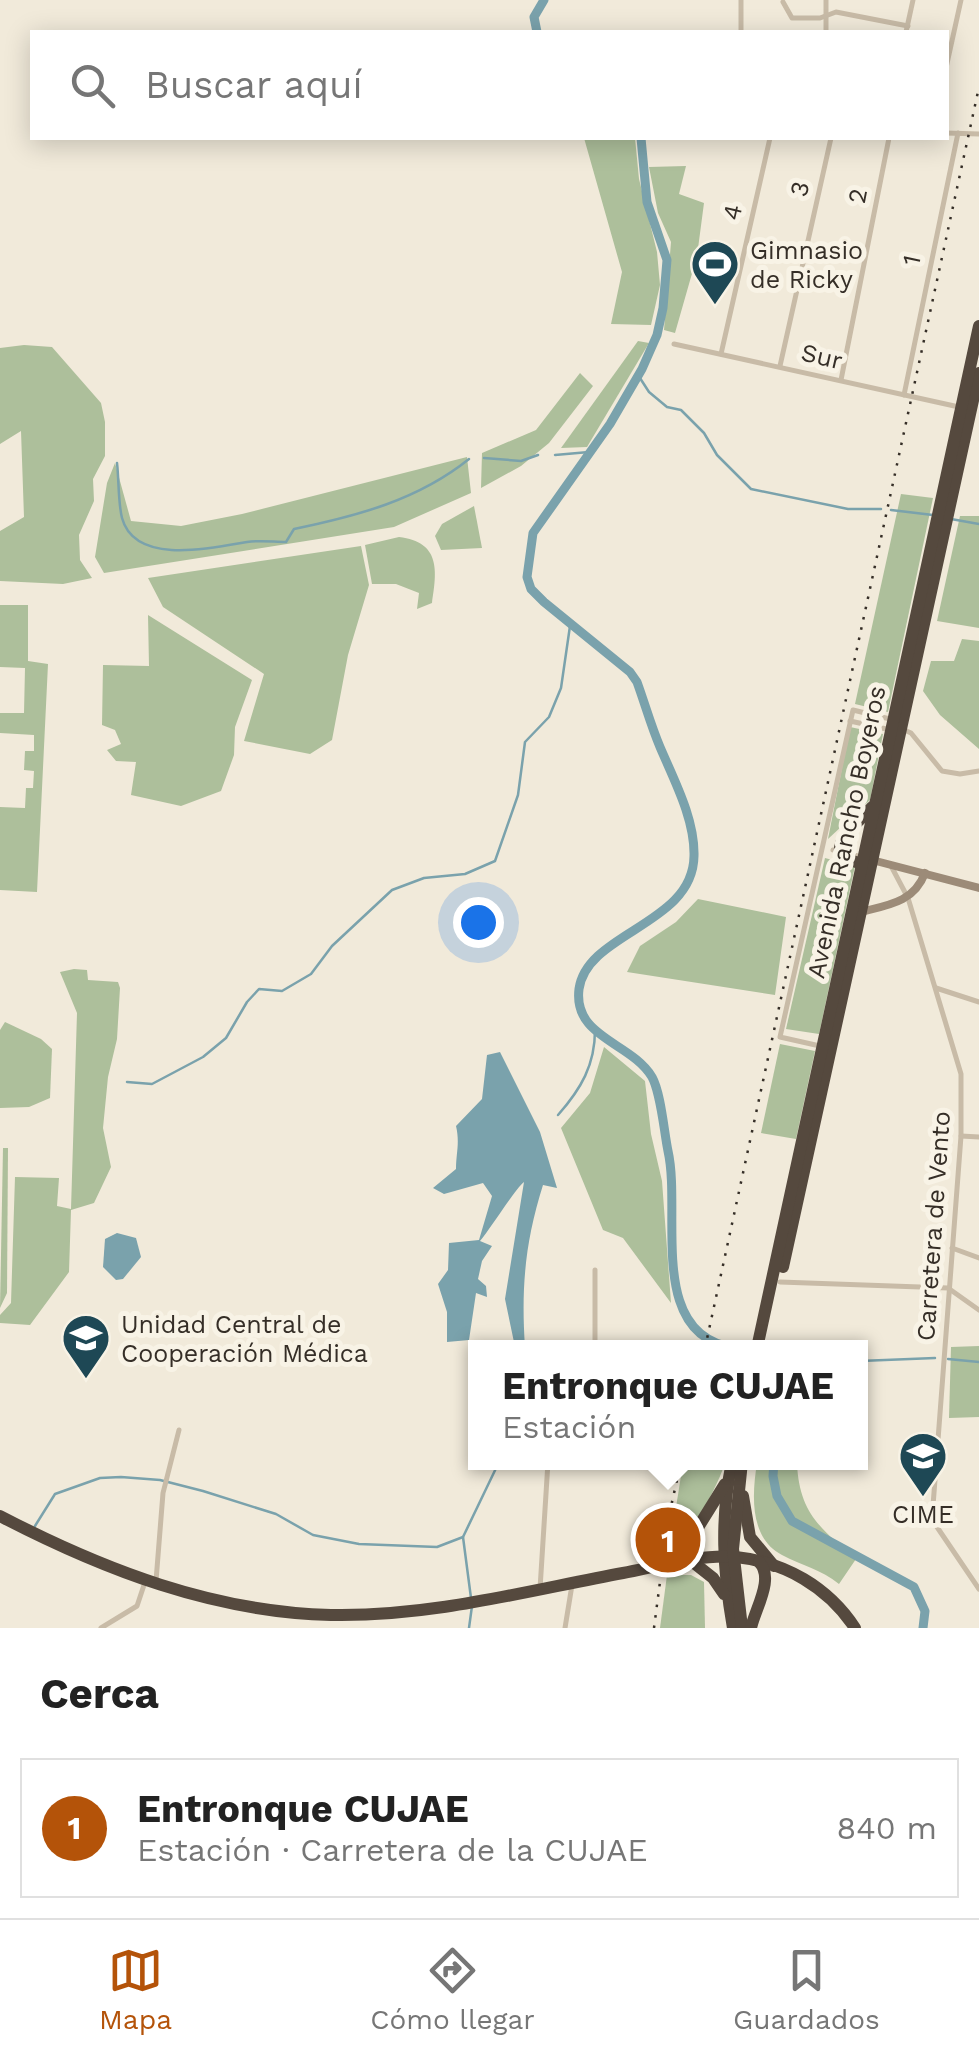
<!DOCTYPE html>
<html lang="es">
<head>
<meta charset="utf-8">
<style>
	:root { --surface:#fff; --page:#f2f2f2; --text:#222; --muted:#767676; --line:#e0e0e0; --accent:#b45309 }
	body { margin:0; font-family:"Work Sans",sans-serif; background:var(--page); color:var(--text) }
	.you { position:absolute; left:478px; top:922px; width:35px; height:35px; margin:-25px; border:8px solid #fff; border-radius:50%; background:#1a73e8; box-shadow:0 0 0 15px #1a73e833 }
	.badge { display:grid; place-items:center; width:65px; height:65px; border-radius:50%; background:var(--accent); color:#fff; font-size:32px; font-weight:700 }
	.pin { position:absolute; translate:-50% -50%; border:5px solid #fff; box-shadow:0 2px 10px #0006 }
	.popup { position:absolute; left:468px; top:1340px; width:400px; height:130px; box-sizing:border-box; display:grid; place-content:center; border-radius:0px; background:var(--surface); filter:drop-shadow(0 2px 8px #0005); font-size:32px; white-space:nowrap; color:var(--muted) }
	.popup b { font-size:38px; color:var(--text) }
	.popup::after { content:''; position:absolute; left:50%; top:100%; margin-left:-20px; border:20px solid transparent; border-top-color:var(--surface) }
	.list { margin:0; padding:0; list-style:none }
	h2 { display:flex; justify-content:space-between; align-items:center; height:130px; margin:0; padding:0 40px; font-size:42px }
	h2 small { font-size:32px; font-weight:400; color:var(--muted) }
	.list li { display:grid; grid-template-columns:65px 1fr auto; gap:30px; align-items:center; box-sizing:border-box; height:140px; margin:0 20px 20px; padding:0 20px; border:2px solid var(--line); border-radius:0px }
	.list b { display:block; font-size:38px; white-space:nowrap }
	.list p { margin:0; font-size:32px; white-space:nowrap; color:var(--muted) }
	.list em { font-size:32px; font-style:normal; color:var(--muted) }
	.icon { flex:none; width:55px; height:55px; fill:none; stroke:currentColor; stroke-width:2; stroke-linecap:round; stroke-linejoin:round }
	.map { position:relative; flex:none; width:979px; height:1628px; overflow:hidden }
	.search { position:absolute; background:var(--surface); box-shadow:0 5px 25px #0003; left:30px; right:30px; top:30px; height:110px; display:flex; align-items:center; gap:25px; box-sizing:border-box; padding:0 35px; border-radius:0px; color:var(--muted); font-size:38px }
	.sheet { height:290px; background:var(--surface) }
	nav { display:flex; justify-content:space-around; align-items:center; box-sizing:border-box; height:140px; border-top:2px solid var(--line); background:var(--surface); font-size:28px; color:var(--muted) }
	nav a { display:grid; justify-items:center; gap:5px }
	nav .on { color:var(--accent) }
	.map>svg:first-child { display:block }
</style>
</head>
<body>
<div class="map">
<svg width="979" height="1628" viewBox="0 0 979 1628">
	<rect width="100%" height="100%" fill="#f1eada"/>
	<g fill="#adbf9b">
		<path d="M 584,138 L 635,138 L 639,179 L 657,252 L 660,285 L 651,325 L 611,324 L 622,272 Z"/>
		<path d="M 686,166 L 679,194 L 704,203 L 697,256 L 675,333 L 664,330 L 671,242 L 658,213 L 649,167 Z"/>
		<path d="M 638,341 L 649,343 L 587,447 L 561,448 Z"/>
		<path d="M 24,345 L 52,347 L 101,403 L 105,422 L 105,456 L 93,479 L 94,501 L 79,535 L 80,560 L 92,578 L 63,584 L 0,581 L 0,531 L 24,517 L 21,431 L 0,444 L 0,348 Z"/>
		<path d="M 580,373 L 593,386 L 549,443 L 521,466 L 481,488 L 482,453 L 536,430 Z"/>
		<path d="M 467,457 L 471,493 L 394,527 L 104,573 L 95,557 L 107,483 L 115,463 L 131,521 L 181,526 L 242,514 Z"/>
		<path d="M 901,494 L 933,498 L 888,712 L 855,704 Z"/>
		<path d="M 474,506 L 482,548 L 441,550 L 435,536 L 442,524 Z"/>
		<path d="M 960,516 L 979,516 L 979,628 L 937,621 Z"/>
		<path d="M 399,537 C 441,542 437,571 432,603 L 417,609 L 419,593 L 396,584 L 372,584 L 365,545 Z"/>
		<path d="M 361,546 L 369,585 L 348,655 L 332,740 L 310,754 L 244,741 L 264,674 L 163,607 L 148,578 Z"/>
		<path d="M 0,605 L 28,605 L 28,661 L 48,664 L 37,892 L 0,890 L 0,807 L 25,808 L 26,788 L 33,788 L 34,771 L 24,770 L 25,751 L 34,751 L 34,735 L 0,733 L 0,713 L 24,713 L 25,668 L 0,667 Z"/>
		<path d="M 148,615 L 252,680 L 235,727 L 234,755 L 221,791 L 181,806 L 131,795 L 136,762 L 116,761 L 107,750 L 121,744 L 115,730 L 102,725 L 103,665 L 149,666 Z"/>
		<path d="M 962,639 L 979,641 L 979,749 L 940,715 L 923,691 L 931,661 L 954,661 Z"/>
		<path d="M 850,727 L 883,734 L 870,800 L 828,839 Z"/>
		<path d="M 825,858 L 855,866 L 819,1034 L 786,1029 Z"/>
		<path d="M 698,899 L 786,917 L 775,995 L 627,972 L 640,946 L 676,922 Z"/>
		<path d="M 74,969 L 87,970 L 88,980 L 118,982 L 120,988 L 117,1039 L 108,1077 L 103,1128 L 111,1167 L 94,1203 L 71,1210 L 69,1272 L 30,1325 L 0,1323 L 0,1315 L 11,1303 L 15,1177 L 59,1178 L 57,1206 L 71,1209 L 77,1013 L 60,972 Z"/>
		<path d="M 5,1022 L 41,1039 L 52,1049 L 50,1098 L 29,1107 L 0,1108 L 0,1030 Z"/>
		<path d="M 780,1044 L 815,1051 L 796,1139 L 761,1133 Z"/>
		<path d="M 604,1047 L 645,1081 L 651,1134 L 662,1181 L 671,1303 L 623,1238 L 603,1230 L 561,1128 L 590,1093 Z"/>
		<path d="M 3,1148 L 8,1148 L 7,1293 L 0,1308 Z"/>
		<path d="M 979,1346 L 979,1417 L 949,1418 L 951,1347 Z"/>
		<path d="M 683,1463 L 725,1463 C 716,1491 689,1537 668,1558 Z"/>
		<path d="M 757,1463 L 797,1463 C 799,1513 821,1529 856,1559 L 839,1584 C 821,1569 802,1566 782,1555 C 749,1538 752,1494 757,1463 Z"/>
		<path d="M 667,1575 L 691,1575 L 704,1582 L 705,1628 L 660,1628 Z"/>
	</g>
	<g fill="#7aa2ac">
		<path d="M 500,1052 L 540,1132 L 557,1188 L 543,1185 C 525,1242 521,1288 525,1347 L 515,1347 L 505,1299 L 524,1182 C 515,1189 491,1228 480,1241 L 492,1246 L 482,1261 L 478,1279 L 486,1286 L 487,1297 L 476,1293 L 469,1340 L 447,1342 L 447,1312 L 438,1284 L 448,1270 L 449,1243 L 479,1240 L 492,1196 L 483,1183 L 444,1194 L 433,1188 L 456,1169 C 456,1153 460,1143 456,1126 L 482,1099 L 487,1055 Z"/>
		<path d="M 117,1233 L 136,1238 L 141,1257 L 123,1279 L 116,1280 L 103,1267 L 105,1239 Z"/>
	</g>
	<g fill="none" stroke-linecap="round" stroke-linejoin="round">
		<g stroke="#7aa2ac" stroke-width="2.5">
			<path d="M 638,375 L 649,392 L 667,407 L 681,410 L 704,433 L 717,455 L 751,489 L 848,509 L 881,509"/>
			<path d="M 555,455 L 589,452"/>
			<path d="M 484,458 L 521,461 L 538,455"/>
			<path d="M 117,463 C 119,480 118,502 122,518 C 135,566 213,548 247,542 C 260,540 274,542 286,542 L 294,529 C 357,516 418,500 469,459"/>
			<path d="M 891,510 L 933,515"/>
			<path d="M 951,519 L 979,524"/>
			<path d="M 127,1082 L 152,1084 L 203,1057 L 226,1038 L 247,1002 L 259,989 L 282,991 L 311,974 L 332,946 L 392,890 L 424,878 L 465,874 L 495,861 L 518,795 L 525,742 L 549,717 L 561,688 L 570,626"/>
			<path d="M 558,1115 C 581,1089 595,1065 595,1030"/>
			<path d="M 948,1359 L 979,1362"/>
			<path d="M 860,1361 L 935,1358"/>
			<path d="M 35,1526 L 55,1494 L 100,1478 L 121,1477 L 160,1480 L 203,1491 L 276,1514 L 313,1535 L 359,1544 L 437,1547 L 463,1537"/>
			<path d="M 471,1598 L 463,1537 L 499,1462"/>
			<path d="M 469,1628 L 472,1606"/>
		</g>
		<g stroke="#7aa2ac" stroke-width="9">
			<path d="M 537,32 L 534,17 L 544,0"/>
			<path d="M 641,138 L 647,202 L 667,260 L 663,308 L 657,335 L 642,369 L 610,424 L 533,533 L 527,577 L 531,589 L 544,602 L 630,672 L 637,682 C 645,704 651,726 660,747 C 674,780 695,819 694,856 C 693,925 587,932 579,989 C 573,1038 631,1042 652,1077 C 661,1093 664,1132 668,1151 C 682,1213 646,1336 735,1348"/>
			<path d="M 774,1462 L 773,1476 L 777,1496 L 792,1521 L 914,1587 L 925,1611 L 923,1628"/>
		</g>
		<g stroke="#c8bba7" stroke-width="5">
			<path d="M 741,0 L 741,32"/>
			<path d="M 783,2 L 792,18 L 820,18 L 836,12 L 908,26"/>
			<path d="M 826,32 L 826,0"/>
			<path d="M 906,32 L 913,0"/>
			<path d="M 946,68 L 961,0"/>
			<path d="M 946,133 L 979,134"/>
			<path d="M 674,344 L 959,407"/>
			<path d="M 721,354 L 770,138"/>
			<path d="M 780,366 L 831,138"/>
			<path d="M 841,380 L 889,138"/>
			<path d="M 904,395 L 958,133"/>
			<path d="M 850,721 L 891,730"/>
			<path d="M 902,729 L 911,733 L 942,771 L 960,774 L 979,771"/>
			<path d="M 833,850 L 862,857"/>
			<path d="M 890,864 L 908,898 L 961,1074 L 961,1136 L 933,1506 L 937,1527 L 979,1589"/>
			<path d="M 936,988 L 979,1002"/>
			<path d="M 820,1046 L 780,1037 L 853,710 L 890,719"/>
			<path d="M 961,1136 L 979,1137"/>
			<path d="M 952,1248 L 979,1258"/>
			<path d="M 595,1270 L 595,1348"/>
			<path d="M 780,1282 L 948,1288 L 979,1310"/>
			<path d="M 156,1581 L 163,1493 L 179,1430"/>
			<path d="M 540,1589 L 548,1462"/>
			<path d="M 101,1628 L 137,1606 L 145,1582"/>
			<path d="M 565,1628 L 572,1585"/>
		</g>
		<g stroke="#9c8b78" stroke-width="8">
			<path d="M 872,860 L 979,888"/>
			<path d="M 861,912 C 889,905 914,902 925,873"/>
		</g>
		<g stroke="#55493e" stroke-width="12">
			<path d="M 860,863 L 840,858 C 836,835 858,824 872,807"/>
			<path d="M 783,1267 L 979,373"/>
			<path d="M 757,1348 L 979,326"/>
			<path d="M 732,1462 C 720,1518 723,1572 733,1628"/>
			<path d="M 743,1496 L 750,1537 L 774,1566"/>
			<path d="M 0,1516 C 104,1570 213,1612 331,1615 C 431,1617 526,1591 623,1573 C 659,1566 699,1554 736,1557 C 785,1562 828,1587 855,1628"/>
			<path d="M 689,1559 L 713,1578 L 724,1594"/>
			<path d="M 672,1562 L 684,1550 L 725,1484"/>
			<path d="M 742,1628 L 733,1549 L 742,1462"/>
			<path d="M 751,1628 C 755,1609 775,1578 759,1562"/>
		</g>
		<g stroke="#352e27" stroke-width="2.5" stroke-dasharray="2.5 8" stroke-linecap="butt">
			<path d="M 705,1348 L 979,87"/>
			<path d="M 654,1628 L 668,1520 L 681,1462"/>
		</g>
	</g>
	<defs>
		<g id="stadium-pin" transform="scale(2.5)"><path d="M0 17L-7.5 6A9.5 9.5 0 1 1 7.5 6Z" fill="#1e4855" stroke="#f8f3e6"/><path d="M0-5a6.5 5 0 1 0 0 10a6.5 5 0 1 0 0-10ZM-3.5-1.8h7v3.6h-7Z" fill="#fff"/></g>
		<g id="university-pin" transform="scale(2.5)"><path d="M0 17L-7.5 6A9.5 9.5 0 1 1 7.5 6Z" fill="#1e4855" stroke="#f8f3e6"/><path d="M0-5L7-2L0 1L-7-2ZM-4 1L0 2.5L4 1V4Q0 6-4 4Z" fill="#fff"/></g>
	</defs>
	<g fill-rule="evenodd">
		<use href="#stadium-pin" x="715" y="264"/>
		<use href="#university-pin" x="86" y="1338"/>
		<use href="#university-pin" x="923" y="1456"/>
	</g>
	<g text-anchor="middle" stroke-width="10" stroke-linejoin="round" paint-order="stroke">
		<g font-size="25" fill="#352e27" stroke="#f8f3e6">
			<text transform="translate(799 189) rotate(-77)" y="9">3</text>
			<text transform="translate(857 196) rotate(-79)" y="9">2</text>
			<text transform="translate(732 212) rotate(-77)" y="9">4</text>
			<text transform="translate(911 260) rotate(-78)" y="9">1</text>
			<text transform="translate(822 356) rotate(13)" y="9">Sur</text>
			<text transform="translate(846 832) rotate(-78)" y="9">Avenida Rancho Boyeros</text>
			<text transform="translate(933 1226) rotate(-86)" y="9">Carretera de Vento</text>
		</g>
		<g font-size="25" fill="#352e27" stroke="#f8f3e6" text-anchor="start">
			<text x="750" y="259">Gimnasio<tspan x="750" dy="29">de Ricky</tspan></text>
			<text x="121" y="1333">Unidad Central de<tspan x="121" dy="29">Cooperación Médica</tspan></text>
			<text x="923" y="1523" text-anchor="middle">CIME</text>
		</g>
	</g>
</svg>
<div class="you"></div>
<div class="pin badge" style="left:668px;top:1540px">1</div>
<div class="popup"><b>Entronque CUJAE</b>Estación</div>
<div class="search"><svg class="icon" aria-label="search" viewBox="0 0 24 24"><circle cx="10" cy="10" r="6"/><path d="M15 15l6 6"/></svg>Buscar aquí</div>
</div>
<section class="sheet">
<h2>Cerca<small></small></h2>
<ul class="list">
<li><span class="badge">1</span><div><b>Entronque CUJAE</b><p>Estación · Carretera de la CUJAE</p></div><em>840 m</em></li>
</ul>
</section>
<nav>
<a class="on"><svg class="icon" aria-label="map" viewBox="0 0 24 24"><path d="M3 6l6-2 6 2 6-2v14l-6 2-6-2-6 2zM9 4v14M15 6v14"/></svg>Mapa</a>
<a><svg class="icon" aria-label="directions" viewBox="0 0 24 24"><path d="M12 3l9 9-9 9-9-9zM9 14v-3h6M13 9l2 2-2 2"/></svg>Cómo llegar</a>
<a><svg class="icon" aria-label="saved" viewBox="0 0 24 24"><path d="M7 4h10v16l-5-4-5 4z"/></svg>Guardados</a>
</nav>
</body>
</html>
